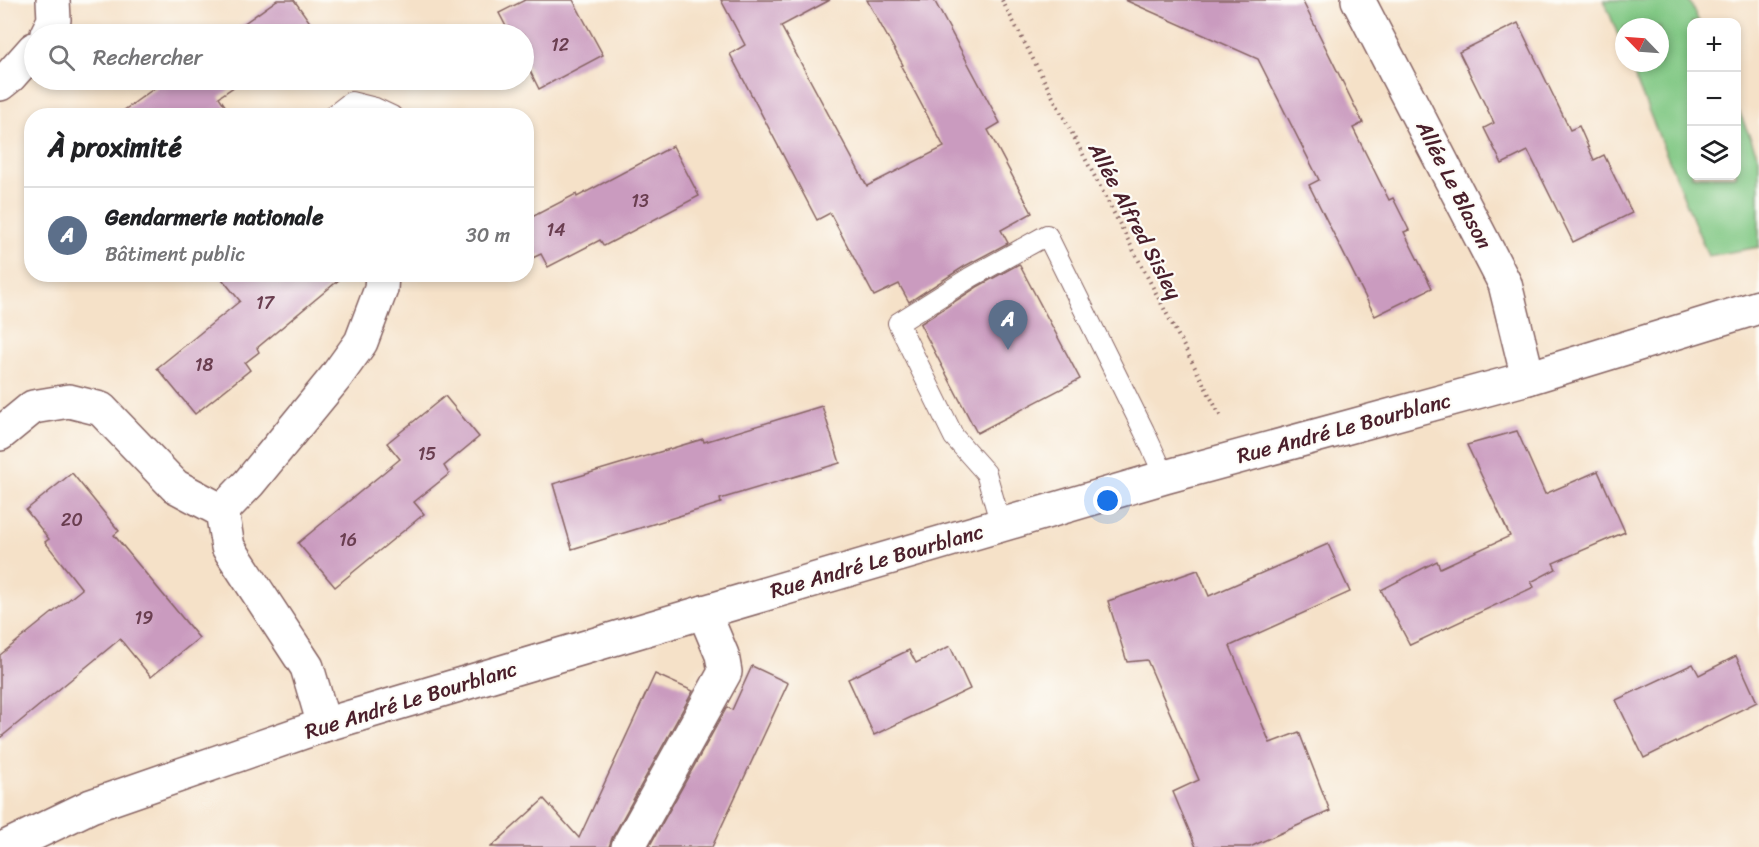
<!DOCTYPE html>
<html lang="fr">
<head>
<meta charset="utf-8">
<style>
	:root { --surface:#fff; --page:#f2f2f2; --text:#202124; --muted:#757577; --line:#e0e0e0; --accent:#7c3aed }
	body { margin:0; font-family:Sriracha,sans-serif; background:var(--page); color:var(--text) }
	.controls { position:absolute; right:18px; top:18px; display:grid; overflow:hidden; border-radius:12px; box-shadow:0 3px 9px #0003 }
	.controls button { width:54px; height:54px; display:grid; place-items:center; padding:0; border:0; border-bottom:2px solid var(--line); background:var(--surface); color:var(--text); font:30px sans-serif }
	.compass { position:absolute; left:1615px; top:18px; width:54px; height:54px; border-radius:50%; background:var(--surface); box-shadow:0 3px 9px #0003; rotate:295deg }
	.you { position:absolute; left:1108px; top:501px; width:21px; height:21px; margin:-15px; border:4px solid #fff; border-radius:50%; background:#1a73e8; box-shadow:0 0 0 9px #1a73e833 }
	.badge { display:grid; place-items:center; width:39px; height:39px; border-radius:50%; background:var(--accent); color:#fff; font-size:20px; font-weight:700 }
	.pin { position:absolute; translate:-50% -50px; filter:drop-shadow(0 2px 3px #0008) }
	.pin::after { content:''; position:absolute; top:32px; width:21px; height:18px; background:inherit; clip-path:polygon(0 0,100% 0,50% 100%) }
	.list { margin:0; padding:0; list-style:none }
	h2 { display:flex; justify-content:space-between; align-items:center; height:78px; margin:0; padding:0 24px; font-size:26px }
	h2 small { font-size:20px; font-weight:400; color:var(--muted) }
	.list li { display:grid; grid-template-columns:39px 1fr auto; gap:18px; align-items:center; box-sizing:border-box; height:96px; padding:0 24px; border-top:2px solid var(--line) }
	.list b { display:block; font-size:22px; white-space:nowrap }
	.list p { margin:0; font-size:20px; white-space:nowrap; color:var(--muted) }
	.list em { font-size:20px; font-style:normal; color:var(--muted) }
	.icon { flex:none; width:33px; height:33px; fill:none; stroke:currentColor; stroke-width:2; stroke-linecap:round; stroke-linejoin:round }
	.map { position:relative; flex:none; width:1759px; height:847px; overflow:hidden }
	.search { position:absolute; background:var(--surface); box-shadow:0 3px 9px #0003; left:24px; top:24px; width:510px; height:66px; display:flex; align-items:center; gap:15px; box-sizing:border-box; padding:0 21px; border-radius:33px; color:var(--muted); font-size:22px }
	.panel { position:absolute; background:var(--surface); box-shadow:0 3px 9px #0003; left:24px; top:108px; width:510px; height:174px; border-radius:24px }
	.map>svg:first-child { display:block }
</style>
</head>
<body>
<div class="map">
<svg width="1759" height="847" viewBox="0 0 1759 847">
	<rect width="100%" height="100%" fill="#fdfcf7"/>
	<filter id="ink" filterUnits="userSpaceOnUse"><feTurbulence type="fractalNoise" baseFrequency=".0167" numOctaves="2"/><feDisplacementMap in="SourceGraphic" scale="12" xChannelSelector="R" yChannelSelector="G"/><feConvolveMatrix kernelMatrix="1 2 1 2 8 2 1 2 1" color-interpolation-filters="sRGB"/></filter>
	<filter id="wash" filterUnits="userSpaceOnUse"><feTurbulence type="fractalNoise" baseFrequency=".008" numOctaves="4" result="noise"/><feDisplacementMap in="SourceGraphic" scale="24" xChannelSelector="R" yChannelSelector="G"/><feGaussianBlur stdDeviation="1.35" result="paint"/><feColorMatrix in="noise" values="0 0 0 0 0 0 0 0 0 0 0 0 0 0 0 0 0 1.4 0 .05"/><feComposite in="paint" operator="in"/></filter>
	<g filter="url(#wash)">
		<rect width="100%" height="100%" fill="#f5e1c8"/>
		<path fill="#81c884" stroke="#667458" stroke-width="1.5" d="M 1604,0 L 1689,0 L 1699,22 L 1692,22 L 1692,176 L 1736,176 L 1737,107 L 1759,158 L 1759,247 L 1708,256 L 1629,63 L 1660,63 L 1660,27 L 1624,27 L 1624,50 Z"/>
		<g id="blocks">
			<g fill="#ca9bbf">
				<path d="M 277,0 L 294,0 L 314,28 L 306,34 L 229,34 Z"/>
				<path d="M 525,0 L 573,0 L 603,55 L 539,89 L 524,59 L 524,34 L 510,34 L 499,13 Z"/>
				<path d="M 721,0 L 830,0 L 781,26 L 867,186 L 944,147 L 901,66 L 903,65 L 867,0 L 934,0 L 1000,123 L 988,130 L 1032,213 L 1001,230 L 1008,243 L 965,266 L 909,302 L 899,284 L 874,296 L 830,213 L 817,220 L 730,54 L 745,45 Z"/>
				<path d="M 1125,0 L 1302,0 L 1363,123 L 1353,128 L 1389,200 L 1393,198 L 1409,230 L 1404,232 L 1432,288 L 1375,316 L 1309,185 L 1319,180 L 1258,59 Z"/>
				<path d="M 1518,23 L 1570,130 L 1579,126 L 1594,160 L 1604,155 L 1632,213 L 1573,242 L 1528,151 L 1502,164 L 1484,128 L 1494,123 L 1459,52 Z"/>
				<path d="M 166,80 L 244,80 L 219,97 L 232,116 L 116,116 Z"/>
				<path d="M 673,146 L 699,196 L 604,246 L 600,240 L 548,267 L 541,254 L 526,261 L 526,220 L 576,194 L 577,197 Z"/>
				<path d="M 1019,264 L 1080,379 L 977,433 L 920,324 L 977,287 Z"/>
				<path d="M 218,274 L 346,274 L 257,348 L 259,352 L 245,363 L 250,370 L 195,414 L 157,368 L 240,301 Z"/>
				<path d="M 445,396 L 479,437 L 444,466 L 449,474 L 414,502 L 424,514 L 335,587 L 298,543 L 400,459 L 387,443 Z"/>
				<path d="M 822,406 L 840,463 L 720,499 L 721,503 L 572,549 L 553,484 L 703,439 L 704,442 Z"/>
				<path d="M 1517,431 L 1545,494 L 1598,471 L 1625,532 L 1553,563 L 1556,569 L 1531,582 L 1534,587 L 1410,645 L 1381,590 L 1437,561 L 1440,568 L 1510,536 L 1467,445 Z"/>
				<path d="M 72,473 L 119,531 L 114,535 L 199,638 L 151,677 L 120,639 L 0,738 L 0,655 L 82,589 L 45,542 L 49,539 L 26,510 Z"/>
				<path d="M 1328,544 L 1350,592 L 1230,646 L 1270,743 L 1299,732 L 1330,811 L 1250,847 L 1196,847 L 1173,792 L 1199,780 L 1147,660 L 1127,662 L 1108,601 L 1198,570 L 1209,596 Z"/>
				<path d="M 950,646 L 970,689 L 874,735 L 848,679 L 909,650 L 916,663 Z"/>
				<path d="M 1736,656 L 1757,702 L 1644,758 L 1616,700 L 1693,664 L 1699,675 Z"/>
				<path d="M 752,666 L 788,683 L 712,847 L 649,847 L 727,707 L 732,710 Z"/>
				<path d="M 655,674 L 693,691 L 612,838 L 609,847 L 491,847 L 544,799 L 579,838 Z"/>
			</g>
		</g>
	</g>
	<g filter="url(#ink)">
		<use href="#blocks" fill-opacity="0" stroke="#866362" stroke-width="1.5"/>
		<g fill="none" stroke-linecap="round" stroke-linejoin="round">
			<g stroke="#866362" stroke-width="22">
				<g id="lane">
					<path d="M 333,116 L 351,102 L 375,108 L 392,116"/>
					<path d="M 1001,525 L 986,473 L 954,437 L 898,323 L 971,277 L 1047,235 L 1144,431 L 1165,477"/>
				</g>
			</g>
			<g stroke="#866362" stroke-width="36">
				<g id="street">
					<path d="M 1358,0 L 1505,284 L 1528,378"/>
					<path d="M 47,34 L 54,20 L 53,0"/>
					<path d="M 0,84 L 10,76 L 34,49"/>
					<path d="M 0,434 L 33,407 L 69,401 L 101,409 L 175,486 L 222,511 L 228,547 L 307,667 L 324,725"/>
					<path d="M 222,511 L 249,483 L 335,378 L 361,342 L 381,289 L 382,274"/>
					<path d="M 628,847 L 725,672 L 722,655 L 704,612"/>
				</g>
			</g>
			<g stroke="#866362" stroke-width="36">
				<path id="secondary" d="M 6,847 L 91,806 L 324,725 L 704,612 L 1165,477 L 1528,378 L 1759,307"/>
			</g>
			<path stroke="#866362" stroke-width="4" stroke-dasharray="1.5 4.5" stroke-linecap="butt" d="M 1002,0 L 1222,419"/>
			<use href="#lane" stroke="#fff" stroke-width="20"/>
			<use href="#street" stroke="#fff" stroke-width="33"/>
			<use href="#secondary" stroke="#fff" stroke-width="33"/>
		</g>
	</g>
	<g text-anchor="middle" stroke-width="4.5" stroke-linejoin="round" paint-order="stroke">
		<g font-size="18" fill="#6a3e50">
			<text x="560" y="51">12</text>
			<text x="640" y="207">13</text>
			<text x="556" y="236">14</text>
			<text x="265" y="309">17</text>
			<text x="204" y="371">18</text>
			<text x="427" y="460">15</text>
			<text x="72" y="526">20</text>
			<text x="348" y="546">16</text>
			<text x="144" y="624">19</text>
		</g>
		<g font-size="21" fill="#4a1f2b" stroke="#fdfcf7">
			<text transform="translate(1454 185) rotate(63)" y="7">Allée Le Blason</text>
			<text transform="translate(1135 221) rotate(62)" y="7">Allée Alfred Sisley</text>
			<text transform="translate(1344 428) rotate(-15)" y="7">Rue André Le Bourblanc</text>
			<text transform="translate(877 561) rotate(-16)" y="7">Rue André Le Bourblanc</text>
			<text transform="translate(411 700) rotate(-17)" y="7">Rue André Le Bourblanc</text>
		</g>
	</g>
</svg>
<div class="controls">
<button>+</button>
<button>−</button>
<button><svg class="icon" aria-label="layers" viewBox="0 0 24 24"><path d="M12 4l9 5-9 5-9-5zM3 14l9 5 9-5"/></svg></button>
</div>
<svg class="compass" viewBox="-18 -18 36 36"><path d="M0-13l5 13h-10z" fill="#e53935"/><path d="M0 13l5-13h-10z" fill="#757577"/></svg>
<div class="you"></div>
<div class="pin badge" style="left:1008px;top:350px;background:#5c6f8a">A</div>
<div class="search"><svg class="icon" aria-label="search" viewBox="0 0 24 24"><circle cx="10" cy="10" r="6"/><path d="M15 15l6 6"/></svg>Rechercher</div>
<section class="panel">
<h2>À proximité<small></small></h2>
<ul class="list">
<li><span class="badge" style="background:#5c6f8a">A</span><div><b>Gendarmerie nationale</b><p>Bâtiment public</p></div><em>30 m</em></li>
</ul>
</section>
</div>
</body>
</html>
